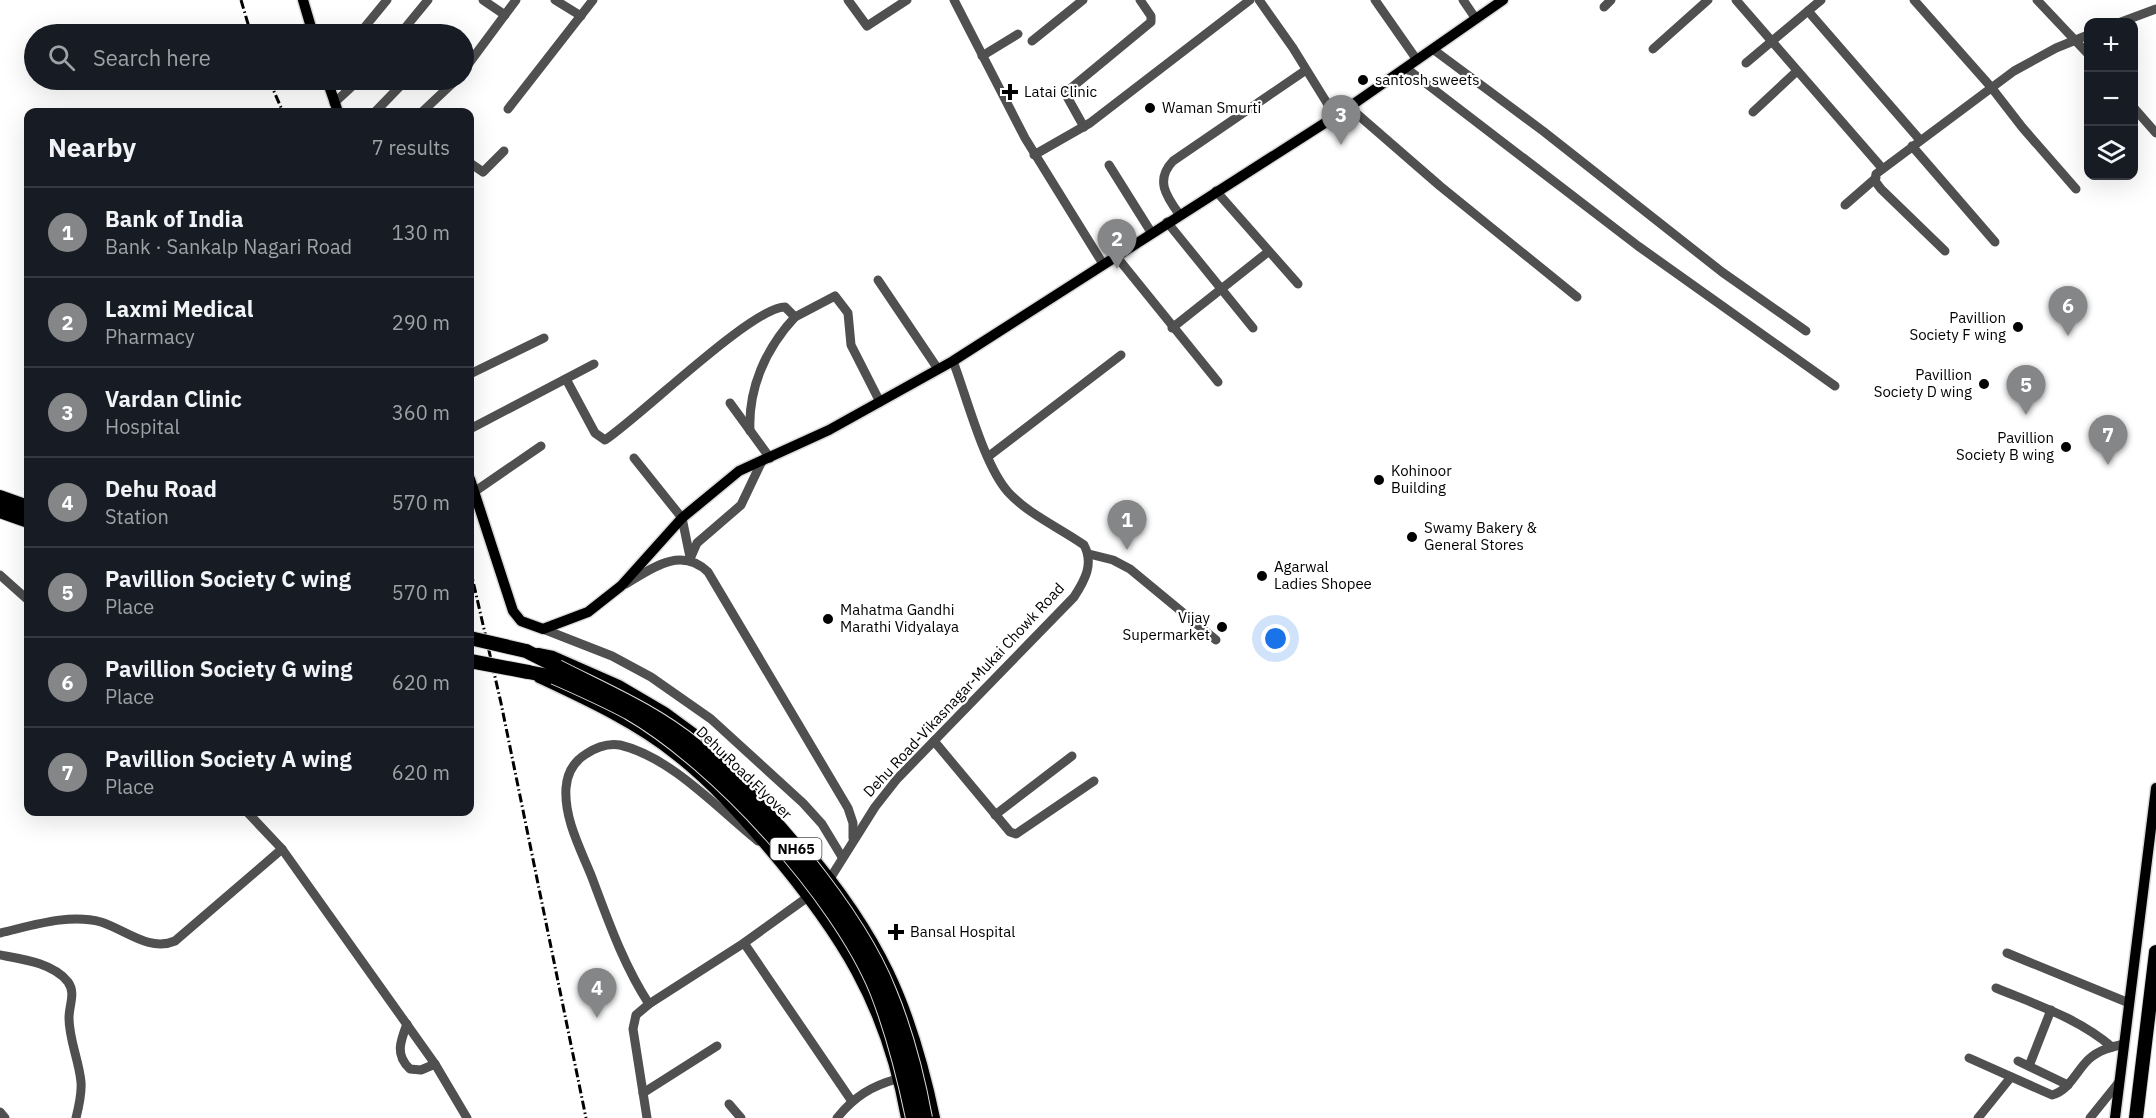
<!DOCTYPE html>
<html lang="en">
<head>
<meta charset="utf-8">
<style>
	:root { --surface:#171b24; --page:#242831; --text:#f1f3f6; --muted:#9ea1a6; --line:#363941; --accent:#858687 }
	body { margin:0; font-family:"IBM Plex Sans",sans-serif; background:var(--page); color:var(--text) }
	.controls { position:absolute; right:18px; top:18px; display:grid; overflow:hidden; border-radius:12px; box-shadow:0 6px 24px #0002 }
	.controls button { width:54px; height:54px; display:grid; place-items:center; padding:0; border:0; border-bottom:2px solid var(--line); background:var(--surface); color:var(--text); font:30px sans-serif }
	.you { position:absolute; left:1276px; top:639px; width:21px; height:21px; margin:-15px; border:4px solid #fff; border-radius:50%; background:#1a73e8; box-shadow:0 0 0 9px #1a73e833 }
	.badge { display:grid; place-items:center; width:39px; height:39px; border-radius:50%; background:var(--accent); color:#fff; font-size:20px; font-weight:700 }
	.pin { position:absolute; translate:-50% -50px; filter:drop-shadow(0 2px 3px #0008) }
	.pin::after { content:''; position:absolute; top:32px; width:21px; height:18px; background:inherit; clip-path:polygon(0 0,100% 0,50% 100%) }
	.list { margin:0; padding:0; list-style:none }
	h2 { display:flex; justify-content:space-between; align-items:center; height:78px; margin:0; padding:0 24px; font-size:26px }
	h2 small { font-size:20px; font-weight:400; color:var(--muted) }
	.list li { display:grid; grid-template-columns:39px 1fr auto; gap:18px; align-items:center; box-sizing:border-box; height:90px; padding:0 24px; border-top:2px solid var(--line) }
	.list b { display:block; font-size:22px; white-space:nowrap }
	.list p { margin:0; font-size:20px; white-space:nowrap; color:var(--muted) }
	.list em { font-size:20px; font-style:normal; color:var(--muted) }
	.icon { flex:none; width:33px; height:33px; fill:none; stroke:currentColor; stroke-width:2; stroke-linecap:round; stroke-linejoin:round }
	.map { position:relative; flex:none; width:2156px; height:1118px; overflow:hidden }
	.search { position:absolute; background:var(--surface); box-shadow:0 6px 24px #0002; left:24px; top:24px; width:450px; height:66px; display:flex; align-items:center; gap:15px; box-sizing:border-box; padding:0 21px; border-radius:33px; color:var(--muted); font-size:22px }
	.panel { position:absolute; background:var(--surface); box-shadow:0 6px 24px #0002; left:24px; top:108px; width:450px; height:708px; border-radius:12px }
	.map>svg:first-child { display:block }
</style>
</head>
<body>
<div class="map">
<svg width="2156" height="1118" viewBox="0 0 2156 1118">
	<rect width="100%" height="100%" fill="#fff"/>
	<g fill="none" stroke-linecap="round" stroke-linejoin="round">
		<g stroke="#dbdbdb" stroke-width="13">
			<g id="major">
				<path d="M 303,0 L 313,34"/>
				<path d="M 327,80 L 338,112"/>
				<path d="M 470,479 L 513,611 L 521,621 L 543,629 L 588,612 L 621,586 L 682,518 L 739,471 L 829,430 L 953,361 L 1342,112 L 1503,0"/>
				<path d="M 538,653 L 553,656 L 619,685 L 665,712 L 714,748 L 764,802"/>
				<path d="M 539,678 C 586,700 636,723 677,756 C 711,783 739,814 767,847 C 840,933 886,1004 906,1118"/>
				<path d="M 803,845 C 879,934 911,1003 935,1118"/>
				<path d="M 2115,1118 L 2156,788"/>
			</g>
		</g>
		<g stroke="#dbdbdb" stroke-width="16">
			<g id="highway">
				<path d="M 0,497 L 28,507"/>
				<path d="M 0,511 L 28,521"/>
				<path d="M 526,651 L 558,667"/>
				<path d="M 528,672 L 554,677"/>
				<path d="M 2136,1118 L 2156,952"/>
			</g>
		</g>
		<g stroke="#505050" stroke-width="9">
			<path d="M 483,0 L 505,15"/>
			<path d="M 555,0 L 581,16"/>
			<path d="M 848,0 L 867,26 L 907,0"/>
			<path d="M 954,0 L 1025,138 L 1103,264"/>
			<path d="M 1259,0 L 1293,48 L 1335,116"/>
			<path d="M 1375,0 L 1417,60"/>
			<path d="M 1463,0 L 1476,19"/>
			<path d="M 1736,0 L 1882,168"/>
			<path d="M 1914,0 L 1991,87 L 2022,127 L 2076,189"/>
			<path d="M 2037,0 L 2088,54"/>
			<path d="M 1604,7 L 1611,0"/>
			<path d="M 1808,11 L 1920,140"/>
			<path d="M 2121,22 L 2156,9"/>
			<path d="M 430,31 L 435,34"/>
			<path d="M 359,34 L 387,0"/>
			<path d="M 400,34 L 428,0"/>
			<path d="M 1032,41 L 1083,0"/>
			<path d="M 1653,49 L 1708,0"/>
			<path d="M 1434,50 L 1543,131 L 1722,272 L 1806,331"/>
			<path d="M 982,56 L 1018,34"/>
			<path d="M 1746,63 L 1821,0"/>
			<path d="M 1406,68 L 1638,246 L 1835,386"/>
			<path d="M 464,70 L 516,0"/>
			<path d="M 334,103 L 359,80"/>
			<path d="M 1349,107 L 1440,186 L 1577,297"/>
			<path d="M 2134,108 L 2156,133"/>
			<path d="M 508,109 L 593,0"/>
			<path d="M 375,112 L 406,80"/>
			<path d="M 422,112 L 456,80"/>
			<path d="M 1753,112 L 1797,71"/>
			<path d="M 1084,127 L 1065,93 L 1151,22 L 1151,16 L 1140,0"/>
			<path d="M 1912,146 L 1995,242"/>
			<path d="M 1034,155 L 1090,123 L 1250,0"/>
			<path d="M 470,163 L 483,172 L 504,151"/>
			<path d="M 1109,165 L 1151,232"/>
			<path d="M 1216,191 L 1298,284"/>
			<path d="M 1845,205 L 1876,178"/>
			<path d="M 1179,214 C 1166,196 1155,180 1173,161 L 1306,70"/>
			<path d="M 1167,222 L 1253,328"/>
			<path d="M 1945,251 L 1881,189 L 1875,181 L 1876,174 L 2014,71 L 2056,48 L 2088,35"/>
			<path d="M 1116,256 L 1218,382"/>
			<path d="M 878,280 L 938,369"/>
			<path d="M 1172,328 L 1268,252"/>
			<path d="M 470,374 L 544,338"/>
			<path d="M 566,379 L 595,433 L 605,440 C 640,417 752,307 785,307 L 795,317 L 835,296 L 848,313 L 851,345 L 880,402"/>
			<path d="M 730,403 L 770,458"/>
			<path d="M 470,429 L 594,364"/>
			<path d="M 750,431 C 748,388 766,348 795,317"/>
			<path d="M 989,456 L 1121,355"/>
			<path d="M 634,458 L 682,518 L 690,557"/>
			<path d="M 474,492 L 541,446"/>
			<path d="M 1089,554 L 1113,560 L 1130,569 L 1216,640"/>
			<path d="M 690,559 L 697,543 L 741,505 L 762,461"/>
			<path d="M 0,575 L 28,600"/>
			<path d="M 626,584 C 652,568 681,546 708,572 L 848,808 L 853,823 L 853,838"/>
			<path d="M 543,629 L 612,656 L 651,677 L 711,719 L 803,803 L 822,824 L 842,857"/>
			<path d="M 934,741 L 1010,832 L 1016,834 L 1094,781"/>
			<path d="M 247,812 L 282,849 L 435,1064 L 467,1118"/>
			<path d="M 995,815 L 1072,756"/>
			<path d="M 825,883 L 831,877 L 875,807 L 897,779 L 1074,597 C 1085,580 1094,564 1084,545 C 1060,528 1028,514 1008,492 C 984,465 967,398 953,361"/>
			<path d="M 0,933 C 31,926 69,913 101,922 C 126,930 149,952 175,941 L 282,849"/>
			<path d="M 744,943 L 851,1100"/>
			<path d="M 2007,953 L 2129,1003"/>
			<path d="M 0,955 C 22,959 53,963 68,982 C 76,993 69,1005 69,1018 C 69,1040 79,1060 81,1082 C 82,1094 79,1106 76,1118"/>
			<path d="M 1996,988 C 2037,1005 2078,1018 2112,1047"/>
			<path d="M 649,1004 C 623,964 608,920 591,875 C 580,848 564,818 566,788 C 567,774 573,762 586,754 C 595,748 608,743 620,745 C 671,757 718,809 758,841"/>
			<path d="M 407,1024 C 400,1042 395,1055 410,1069 L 421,1070 L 435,1064"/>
			<path d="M 1969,1058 L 2052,1095 C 2070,1090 2076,1071 2089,1059 C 2099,1050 2111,1047 2124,1044"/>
			<path d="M 2018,1061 L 2068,1085"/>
			<path d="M 2029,1066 L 2051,1010"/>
			<path d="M 643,1093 L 717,1046"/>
			<path d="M 729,1104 L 741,1118"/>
			<path d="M 0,1112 L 5,1118"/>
			<path d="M 647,1118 L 633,1029 L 636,1015 L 649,1004 L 744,943 L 812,894"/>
			<path d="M 837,1118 C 854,1097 871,1086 897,1079"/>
			<path d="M 1978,1118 L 2011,1077"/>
			<path d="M 2090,1118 L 2119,1082"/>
		</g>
		<use href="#major" stroke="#000" stroke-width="10"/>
		<use href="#highway" stroke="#000" stroke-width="14"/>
		<g stroke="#000" stroke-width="3" stroke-dasharray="9 3 1.5 3" stroke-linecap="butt">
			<path d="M 241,0 L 251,34"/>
			<path d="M 269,80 L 283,112"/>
			<path d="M 470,568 L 501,703 L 586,1118"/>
		</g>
		<g stroke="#dbdbdb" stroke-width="16" stroke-linecap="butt">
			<g id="highway-bridge">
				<path d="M 470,638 L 526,651"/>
				<path d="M 470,661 L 528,672"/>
				<path d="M 558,667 C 605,691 655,712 696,746 C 763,799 858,912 889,991 C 906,1032 917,1075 925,1118"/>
				<path d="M 554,677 C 579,688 604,699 628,712 C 717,763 838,896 877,991 C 893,1032 904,1075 913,1118"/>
			</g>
		</g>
		<use href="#highway-bridge" stroke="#000" stroke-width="14"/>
	</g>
	<g fill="#000" stroke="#fff" stroke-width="2">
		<circle cx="1363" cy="80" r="6"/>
		<path d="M1007 83h6v6h6v6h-6v6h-6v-6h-6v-6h6z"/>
		<circle cx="1150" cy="108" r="6"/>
		<circle cx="2018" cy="327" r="6"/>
		<circle cx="1984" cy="384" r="6"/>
		<circle cx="2066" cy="447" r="6"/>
		<circle cx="1379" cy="480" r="6"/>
		<circle cx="1412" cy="537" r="6"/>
		<circle cx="1262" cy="576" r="6"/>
		<circle cx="828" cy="619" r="6"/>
		<circle cx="1222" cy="627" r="6"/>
		<path d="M893 923h6v6h6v6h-6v6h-6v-6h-6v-6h6z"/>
	</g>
	<g text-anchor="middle" stroke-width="4.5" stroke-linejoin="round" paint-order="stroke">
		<rect fill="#fff" stroke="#4c4c4c" stroke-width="1.5" x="770.5" y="838" width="51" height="22" rx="4.5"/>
		<g font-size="14" font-weight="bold" fill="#000">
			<text x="796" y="854">NH65</text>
		</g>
		<g font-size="15" fill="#000" stroke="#fff" text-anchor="start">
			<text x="1375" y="85">santosh sweets</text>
			<text x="1024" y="97">Latai Clinic</text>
			<text x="1162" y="113">Waman Smurti</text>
			<text x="2006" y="323" text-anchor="end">Pavillion<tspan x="2006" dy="17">Society F wing</tspan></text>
			<text x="1972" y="380" text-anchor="end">Pavillion<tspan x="1972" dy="17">Society D wing</tspan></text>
			<text x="2054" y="443" text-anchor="end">Pavillion<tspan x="2054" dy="17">Society B wing</tspan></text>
			<text x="1391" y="476">Kohinoor<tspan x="1391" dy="17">Building</tspan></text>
			<text x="1424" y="533">Swamy Bakery &amp;<tspan x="1424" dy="17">General Stores</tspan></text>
			<text x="1274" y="572">Agarwal<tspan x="1274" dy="17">Ladies Shopee</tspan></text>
			<text x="840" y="615">Mahatma Gandhi<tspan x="840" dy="17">Marathi Vidyalaya</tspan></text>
			<text x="1210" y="623" text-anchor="end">Vijay<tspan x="1210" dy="17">Supermarket</tspan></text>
			<text x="910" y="937">Bansal Hospital</text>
		</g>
		<g font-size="15" fill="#000" stroke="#fff">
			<text transform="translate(964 690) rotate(-47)" y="5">Dehu Road-Vikasnagar-Mukai Chowk Road</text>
			<text transform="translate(744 773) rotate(44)" y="5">Dehu Road Flyover</text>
		</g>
	</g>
</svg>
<div class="controls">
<button>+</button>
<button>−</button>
<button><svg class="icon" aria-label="layers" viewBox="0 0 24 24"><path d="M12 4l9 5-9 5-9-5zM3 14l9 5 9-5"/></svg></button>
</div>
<div class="you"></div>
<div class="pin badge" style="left:1127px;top:550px">1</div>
<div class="pin badge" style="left:1117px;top:269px">2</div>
<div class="pin badge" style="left:1341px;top:145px">3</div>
<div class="pin badge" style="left:597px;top:1018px">4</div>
<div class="pin badge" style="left:2026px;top:415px">5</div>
<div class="pin badge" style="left:2068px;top:336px">6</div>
<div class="pin badge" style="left:2108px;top:465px">7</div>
<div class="search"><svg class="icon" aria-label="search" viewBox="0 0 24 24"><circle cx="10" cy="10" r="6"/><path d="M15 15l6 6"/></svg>Search here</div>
<section class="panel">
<h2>Nearby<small>7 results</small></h2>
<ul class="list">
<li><span class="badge">1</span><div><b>Bank of India</b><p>Bank · Sankalp Nagari Road</p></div><em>130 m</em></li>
<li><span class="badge">2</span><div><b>Laxmi Medical</b><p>Pharmacy</p></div><em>290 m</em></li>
<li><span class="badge">3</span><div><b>Vardan Clinic</b><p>Hospital</p></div><em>360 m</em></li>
<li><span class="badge">4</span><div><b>Dehu Road</b><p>Station</p></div><em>570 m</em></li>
<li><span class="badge">5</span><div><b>Pavillion Society C wing</b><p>Place</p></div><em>570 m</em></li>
<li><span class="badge">6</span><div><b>Pavillion Society G wing</b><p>Place</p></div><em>620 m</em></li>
<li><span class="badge">7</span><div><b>Pavillion Society A wing</b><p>Place</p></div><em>620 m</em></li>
</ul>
</section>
</div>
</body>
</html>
